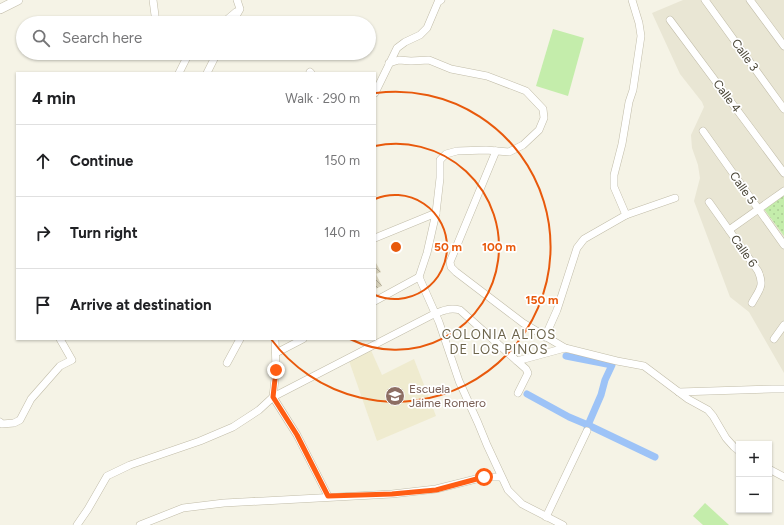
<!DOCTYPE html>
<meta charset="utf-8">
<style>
:root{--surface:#fff;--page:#f2f2f2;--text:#202124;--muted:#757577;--line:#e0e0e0}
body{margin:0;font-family:Figtree,sans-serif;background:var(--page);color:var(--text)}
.controls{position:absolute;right:12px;bottom:12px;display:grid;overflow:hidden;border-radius:0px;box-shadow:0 1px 3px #0004}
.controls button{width:36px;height:36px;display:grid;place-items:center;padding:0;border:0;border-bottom:1px solid var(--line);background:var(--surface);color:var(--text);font:20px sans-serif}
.stop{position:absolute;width:12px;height:12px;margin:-9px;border:3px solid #ff5d13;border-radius:50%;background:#fff}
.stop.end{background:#ff5d13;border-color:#fff;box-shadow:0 1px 4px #0008}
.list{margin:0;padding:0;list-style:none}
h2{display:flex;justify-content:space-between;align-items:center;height:52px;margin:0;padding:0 16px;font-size:17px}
h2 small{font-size:13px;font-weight:400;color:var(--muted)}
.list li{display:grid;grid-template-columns:26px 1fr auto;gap:12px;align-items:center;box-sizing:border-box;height:72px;padding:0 16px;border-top:1px solid var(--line)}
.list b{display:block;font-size:15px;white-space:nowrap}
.list em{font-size:13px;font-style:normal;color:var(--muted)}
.icon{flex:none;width:22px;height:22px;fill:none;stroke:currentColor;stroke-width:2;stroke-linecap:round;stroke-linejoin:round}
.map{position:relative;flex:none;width:784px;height:525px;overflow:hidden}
.search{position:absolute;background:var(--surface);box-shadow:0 1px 3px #0004;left:16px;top:16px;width:360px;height:44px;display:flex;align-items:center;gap:10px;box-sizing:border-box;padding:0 14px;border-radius:22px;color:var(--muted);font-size:15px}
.panel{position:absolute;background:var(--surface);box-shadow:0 1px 3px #0004;left:16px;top:72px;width:360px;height:268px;border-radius:0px}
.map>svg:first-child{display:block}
.residential{fill:#e9e6d4}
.education{fill:#efebcf}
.park{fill:url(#park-dots)}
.garden{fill:#c4edab}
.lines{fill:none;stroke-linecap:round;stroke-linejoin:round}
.canal{stroke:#9dc3f7;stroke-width:7}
.building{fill:url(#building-back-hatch)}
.minor-casing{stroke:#c1bca8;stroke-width:8}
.tertiary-casing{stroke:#c1bca8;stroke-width:10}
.minor{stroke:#fff;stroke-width:7}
.tertiary{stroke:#fff;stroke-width:9}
.route{stroke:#ff5d13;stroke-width:5}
.ring{fill:none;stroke:#e8590c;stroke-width:2}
.labels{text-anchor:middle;stroke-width:3.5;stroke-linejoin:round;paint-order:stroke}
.street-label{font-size:12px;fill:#484435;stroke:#fff}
.education-label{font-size:12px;fill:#785e54;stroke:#fff;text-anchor:start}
.neighbourhood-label{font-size:13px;letter-spacing:1px;fill:#6c644b;stroke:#fff}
.centre{fill:#e8590c;stroke:#fff;stroke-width:2}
.ring-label{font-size:12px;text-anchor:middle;font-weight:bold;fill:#e8590c;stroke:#fff;stroke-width:3.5;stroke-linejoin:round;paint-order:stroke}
</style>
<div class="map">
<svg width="784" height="525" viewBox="0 0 784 525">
<defs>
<pattern id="park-dots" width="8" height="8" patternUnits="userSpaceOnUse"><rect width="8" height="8" fill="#c4edab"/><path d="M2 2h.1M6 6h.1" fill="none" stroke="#aacc94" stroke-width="1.8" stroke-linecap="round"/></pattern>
<pattern id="building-back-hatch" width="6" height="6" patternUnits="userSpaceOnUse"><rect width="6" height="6" fill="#d7d1ba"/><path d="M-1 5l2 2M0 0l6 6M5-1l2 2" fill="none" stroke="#b0ab98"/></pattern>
</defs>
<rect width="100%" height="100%" fill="#f5f3e6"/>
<polygon class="residential" points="683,0 784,0 784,373 749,312 730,297 694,201 700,178 698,165 692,148 691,135 704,107 702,102 680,74 652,13"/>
<polygon class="education" points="370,348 382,375 414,359 436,416 377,441 348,358"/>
<polygon class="park" points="784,195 784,236 764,209"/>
<g class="garden">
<polygon points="553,29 584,38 568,96 536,86"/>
<polygon points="705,503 729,525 703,525 693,516"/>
</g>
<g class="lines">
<g class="canal">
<polyline points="527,394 569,417 588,425 601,395 605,380 612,365 566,356"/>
<polyline points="587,429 588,425 655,457"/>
</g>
</g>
<polygon class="building" points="375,263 376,263 381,272 376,274 382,286 375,289"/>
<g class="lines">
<g class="minor-casing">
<g id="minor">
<polyline points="153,0 156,23"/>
<polyline points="705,0 784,109"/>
<polyline points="750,0 784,46"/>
<polyline points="670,20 784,173"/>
<polyline points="223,23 236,12"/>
<polyline points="232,23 240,9 237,0"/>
<polyline points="389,63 399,60 411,61 429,60 451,69 487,76 526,91 543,109 544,118 539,130 523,145 509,152 486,150 457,151 446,154 440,160 440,178 436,213 427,253 419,277"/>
<polyline points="310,72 311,73"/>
<polyline points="179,73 189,53"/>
<polyline points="207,73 217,53"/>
<polyline points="375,93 397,48 405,42 420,35 427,28 438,2 441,0"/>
<polyline points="703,131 784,245"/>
<polyline points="496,151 450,262 451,267 456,272 523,323 565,348 617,361 644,366 688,399 708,410 713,416 726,438 734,447 739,451"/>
<path d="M709,202L758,271C765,286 759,290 752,303"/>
<polyline points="626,215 614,187 614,175 622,144 629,102 633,90 641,36 639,23 632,0"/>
<polyline points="729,230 784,191"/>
<polyline points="375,238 436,213"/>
<polyline points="375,301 419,277 439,322 459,381 478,423 487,445 508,490 522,504 563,525"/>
<polyline points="545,337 557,310 577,248 584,239 626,215 675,198"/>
<polyline points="275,339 276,370 273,397 297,435 328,496"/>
<polyline points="774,339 784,325"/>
<polyline points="276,353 303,339"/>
<polyline points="517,361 526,369 528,373 518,393"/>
<polyline points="227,363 240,339"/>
<polyline points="679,392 772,389 784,389"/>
<polyline points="0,422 2,424 14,423 20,420 31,399 60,366 72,360 60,339"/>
<polyline points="769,469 784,477"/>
<polyline points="546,517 587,431"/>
<path d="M77,525L88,509L107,476L130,465L200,441L233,427L259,410L273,397L434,314C443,311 450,307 460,310L517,361L565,348"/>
<polyline points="140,525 183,508 224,503 392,494 436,489 484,477 501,477"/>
</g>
</g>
<g class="tertiary-casing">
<polyline id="tertiary" points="0,9 18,0"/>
</g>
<use href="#minor" class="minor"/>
<use href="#tertiary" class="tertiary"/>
</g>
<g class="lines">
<polyline class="route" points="276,370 273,397 297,435 328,496 392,494 436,490 484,477"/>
</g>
<g class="ring">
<path d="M375 199A52 52 0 1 1 375 295"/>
<path d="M375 146A103 103 0 1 1 350 339"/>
<path d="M376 93A155 155 0 1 1 271 339"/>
</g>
<defs>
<g id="school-disc" transform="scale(1)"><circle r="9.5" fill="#8d6e63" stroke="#fff"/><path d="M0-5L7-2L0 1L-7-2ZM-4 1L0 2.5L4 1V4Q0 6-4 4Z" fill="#fff"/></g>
</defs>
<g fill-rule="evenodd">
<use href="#school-disc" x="395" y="396"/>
</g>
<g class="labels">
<g class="street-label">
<text transform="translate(745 55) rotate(54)" y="4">Calle 3</text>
<text transform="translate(727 96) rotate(53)" y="4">Calle 4</text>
<text transform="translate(743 188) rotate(55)" y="4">Calle 5</text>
<text transform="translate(744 251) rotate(55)" y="4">Calle 6</text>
</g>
<g class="education-label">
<text x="409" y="393">Escuela<tspan x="409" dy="14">Jaime Romero</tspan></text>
</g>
<g class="neighbourhood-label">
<text x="499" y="339">COLONIA ALTOS<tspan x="499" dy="15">DE LOS PINOS</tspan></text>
</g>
</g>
<circle cx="396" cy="247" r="6" class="centre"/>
<g class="ring-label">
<text x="448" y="251">50 m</text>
<text x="499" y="251">100 m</text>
<text x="542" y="304">150 m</text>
</g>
</svg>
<div class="controls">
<button>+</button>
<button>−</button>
</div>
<div class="stop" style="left:484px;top:477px"></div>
<div class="stop end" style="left:276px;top:370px"></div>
<div class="search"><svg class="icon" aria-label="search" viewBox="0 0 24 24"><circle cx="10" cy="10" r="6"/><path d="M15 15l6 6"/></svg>Search here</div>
<section class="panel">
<h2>4 min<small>Walk · 290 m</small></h2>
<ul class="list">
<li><svg class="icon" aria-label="ahead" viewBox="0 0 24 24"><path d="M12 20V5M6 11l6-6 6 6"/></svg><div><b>Continue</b></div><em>150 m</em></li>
<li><svg class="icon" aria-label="right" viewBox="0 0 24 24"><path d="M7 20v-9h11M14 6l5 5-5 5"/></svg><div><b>Turn right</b></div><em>140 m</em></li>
<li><svg class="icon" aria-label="arrive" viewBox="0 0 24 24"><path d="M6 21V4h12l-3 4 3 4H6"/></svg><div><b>Arrive at destination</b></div></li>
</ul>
</section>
</div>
